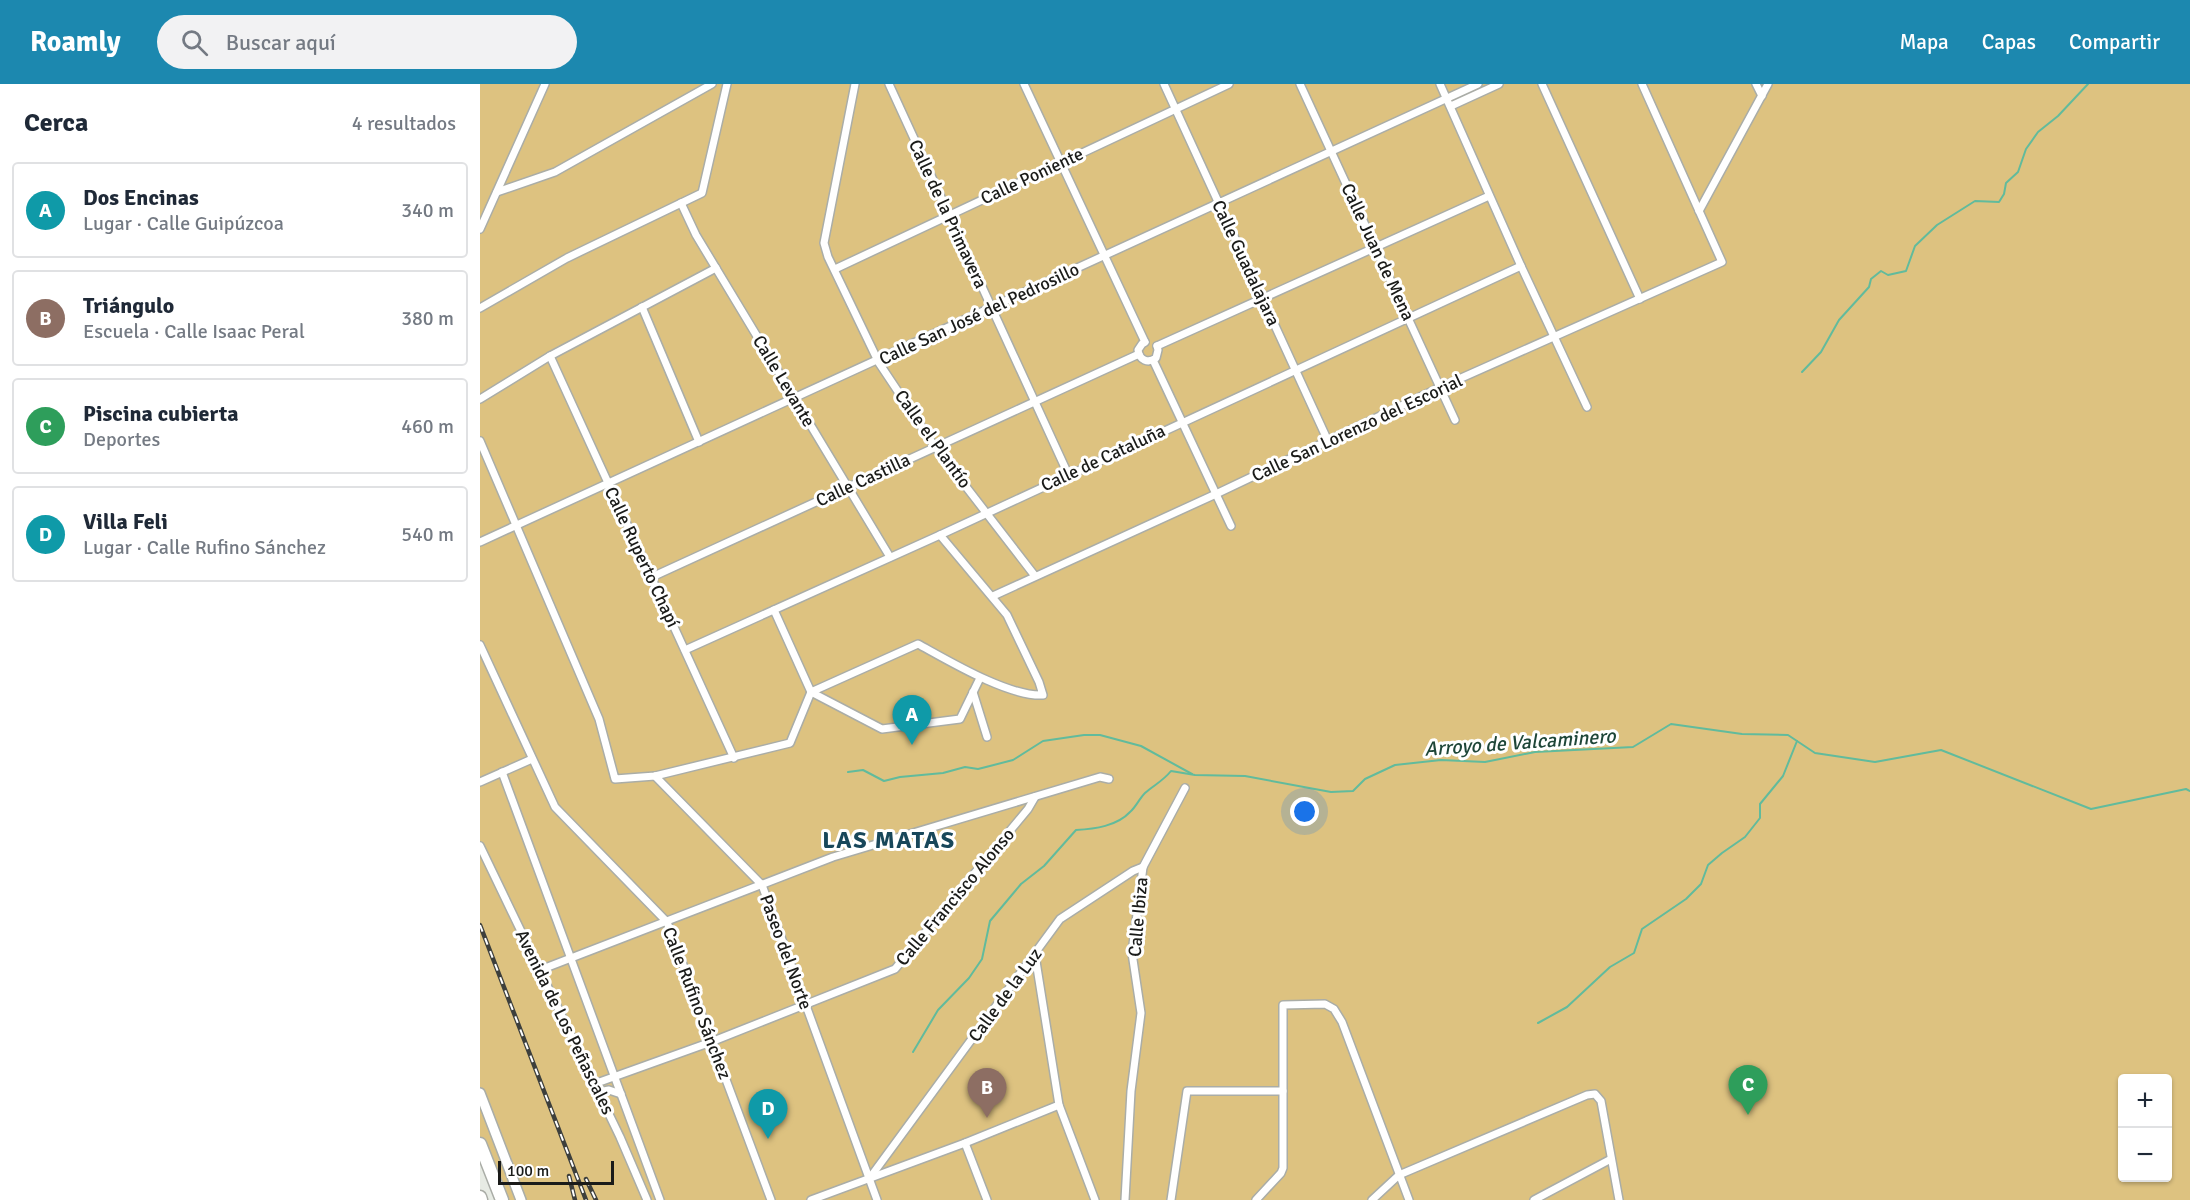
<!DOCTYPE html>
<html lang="es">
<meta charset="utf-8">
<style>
:root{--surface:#fff;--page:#f2f2f3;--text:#1f2937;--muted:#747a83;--line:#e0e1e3;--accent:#1c88af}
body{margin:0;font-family:Signika,sans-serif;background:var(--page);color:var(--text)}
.controls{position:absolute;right:18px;bottom:18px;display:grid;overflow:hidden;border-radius:6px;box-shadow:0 2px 4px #0004}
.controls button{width:54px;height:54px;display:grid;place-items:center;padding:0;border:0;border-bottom:2px solid var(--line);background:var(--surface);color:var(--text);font:30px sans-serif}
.scale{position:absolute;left:18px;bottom:15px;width:116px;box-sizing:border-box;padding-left:6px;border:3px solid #1a1b19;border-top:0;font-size:16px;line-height:21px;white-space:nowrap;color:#1a1b19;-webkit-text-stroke:4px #fff;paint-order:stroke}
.you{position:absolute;left:825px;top:728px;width:21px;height:21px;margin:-15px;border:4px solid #fff;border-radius:50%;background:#1a73e8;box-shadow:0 0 0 9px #1a73e833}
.badge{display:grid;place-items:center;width:39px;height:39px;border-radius:50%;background:var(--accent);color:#fff;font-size:20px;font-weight:700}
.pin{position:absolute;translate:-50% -50px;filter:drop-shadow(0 2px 3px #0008)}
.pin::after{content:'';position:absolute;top:32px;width:21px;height:18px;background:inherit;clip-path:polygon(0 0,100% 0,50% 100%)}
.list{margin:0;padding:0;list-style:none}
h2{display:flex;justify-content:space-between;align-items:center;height:78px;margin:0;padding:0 24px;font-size:26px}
h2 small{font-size:20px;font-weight:400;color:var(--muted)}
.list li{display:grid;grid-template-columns:39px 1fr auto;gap:18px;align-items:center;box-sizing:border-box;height:96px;margin:0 12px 12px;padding:0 12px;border:2px solid var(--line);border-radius:6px}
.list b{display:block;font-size:22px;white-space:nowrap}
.list p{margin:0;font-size:20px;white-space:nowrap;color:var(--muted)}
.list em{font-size:20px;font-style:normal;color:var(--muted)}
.icon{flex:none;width:33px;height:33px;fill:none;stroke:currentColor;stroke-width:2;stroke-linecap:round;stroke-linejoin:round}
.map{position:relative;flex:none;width:1710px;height:1116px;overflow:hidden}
header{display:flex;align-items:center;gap:36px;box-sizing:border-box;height:84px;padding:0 30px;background:var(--accent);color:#fff}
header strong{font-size:28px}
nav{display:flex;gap:33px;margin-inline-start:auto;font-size:21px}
.search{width:420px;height:54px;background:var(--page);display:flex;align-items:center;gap:15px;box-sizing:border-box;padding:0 21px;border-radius:33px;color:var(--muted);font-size:22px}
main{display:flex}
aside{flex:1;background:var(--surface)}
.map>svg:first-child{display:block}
.green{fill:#ddc280;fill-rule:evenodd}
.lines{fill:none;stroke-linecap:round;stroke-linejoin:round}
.stream{stroke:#61bb9c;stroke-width:2}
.street-casing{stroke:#aaada7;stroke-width:10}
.secondary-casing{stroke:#aaada7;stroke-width:12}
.highway-casing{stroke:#aaada7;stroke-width:15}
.street{stroke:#fff;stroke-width:7}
.secondary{stroke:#fff;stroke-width:9}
.highway{stroke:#fff;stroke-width:12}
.rail-casing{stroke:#3d3f3c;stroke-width:4.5}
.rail{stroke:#fff;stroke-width:2;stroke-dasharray:7;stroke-linecap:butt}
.labels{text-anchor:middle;stroke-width:6;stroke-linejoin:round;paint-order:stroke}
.street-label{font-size:18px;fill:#1a1b19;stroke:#fff}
.water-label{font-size:20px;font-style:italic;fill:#1e4638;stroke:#fff}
.district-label{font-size:24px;font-weight:bold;letter-spacing:1.5px;fill:#18475a;stroke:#fff}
</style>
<header>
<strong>Roamly</strong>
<div class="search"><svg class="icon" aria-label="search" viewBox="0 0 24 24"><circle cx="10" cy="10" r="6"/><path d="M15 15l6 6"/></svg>Buscar aquí</div>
<nav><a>Mapa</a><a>Capas</a><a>Compartir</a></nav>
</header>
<main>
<aside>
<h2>Cerca<small>4 resultados</small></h2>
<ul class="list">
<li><span class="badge" style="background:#0f9aa8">A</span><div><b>Dos Encinas</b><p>Lugar · Calle Guipúzcoa</p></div><em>340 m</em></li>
<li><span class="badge" style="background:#8d6e63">B</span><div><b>Triángulo</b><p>Escuela · Calle Isaac Peral</p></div><em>380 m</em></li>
<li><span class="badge" style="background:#2e9e5b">C</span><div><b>Piscina cubierta</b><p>Deportes</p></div><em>460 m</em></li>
<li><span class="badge" style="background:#0f9aa8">D</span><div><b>Villa Feli</b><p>Lugar · Calle Rufino Sánchez</p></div><em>540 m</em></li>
</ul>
</aside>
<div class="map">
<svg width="1710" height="1116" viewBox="0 0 1710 1116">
<rect width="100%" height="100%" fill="#e7ebe4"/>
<path class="green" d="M0,0H1710V1116H18L0,1074ZM1642,994H1688V1094H1642Z"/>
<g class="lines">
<g class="stream">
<polyline points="1322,288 1341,268 1359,236 1389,203 1391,195 1401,187 1408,191 1426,187 1435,162 1457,141 1495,117 1519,118 1524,110 1526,99 1538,88 1546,65 1558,48 1578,32 1608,0"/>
<polyline points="368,688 383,686 404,697 420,693 463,689 485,683 498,685 506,683 533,676 563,657 604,651 620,651 661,662 712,690"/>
<polyline points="1058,939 1087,923 1130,883 1154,869 1162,845 1206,815 1221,800 1228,781 1242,769 1265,753 1280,734 1280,720 1303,692 1317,657"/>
<path d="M433,968L458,926L489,894L502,875L510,837L541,800L564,782L596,746C615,745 637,742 650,728C656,723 659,715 665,709C674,701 683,697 691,687L715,691L765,692L851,708L873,707L885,695L915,681L961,676L1005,678L1055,668L1153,663L1191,640L1262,650L1308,651L1335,669L1395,678L1461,666L1611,725L1706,705L1710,707"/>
</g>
<g class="street-casing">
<g id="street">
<polyline points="375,0 344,159 348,173 399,279 453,360 555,492"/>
<polyline points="409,0 588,390"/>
<polyline points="544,0 665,258"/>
<polyline points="684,0 848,357"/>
<polyline points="820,0 975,336"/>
<polyline points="960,0 1041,182 1107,323"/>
<polyline points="1062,0 1160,215"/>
<polyline points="1276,0 1282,12"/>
<polyline points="971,22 1019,0"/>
<polyline points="17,108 75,88 232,0"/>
<polyline points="201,119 216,151 410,473"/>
<polyline points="1219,127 1288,0"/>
<polyline points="0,145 65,0"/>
<polyline points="355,185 749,0"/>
<polyline points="162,223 219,358"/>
<polyline points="0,224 87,174 222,109 247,0"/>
<path d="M665,258L662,260L658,266C659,276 668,280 676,274L678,266L677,262"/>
<polyline points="677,262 1009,112"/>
<polyline points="70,272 254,674"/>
<polyline points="673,276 751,442"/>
<polyline points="0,315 70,272 236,184"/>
<path d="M0,357L119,635L135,695L175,692L310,659L331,608L438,560C469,577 529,613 563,611L559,598L527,531L460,451"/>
<polyline points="0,458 998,0"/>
<polyline points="172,493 659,270"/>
<polyline points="513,512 736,410 961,303 1242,178 1162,0"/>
<polyline points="294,526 331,608"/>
<polyline points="0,561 75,723 187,838 291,1116"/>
<polyline points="205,566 460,451 1041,182"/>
<polyline points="331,608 402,645 480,635 500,594"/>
<polyline points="493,608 507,653"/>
<polyline points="22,688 180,1116"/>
<polyline points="175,692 282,801 397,1116"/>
<polyline points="0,698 52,675"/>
<polyline points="0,762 140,1053 167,1116"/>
<polyline points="555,871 579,1021 615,1116"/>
<polyline points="60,886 353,773 620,693 629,695"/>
<polyline points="114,1000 231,958 415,885 548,725 555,713"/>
<polyline points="118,1008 129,1006 141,1010"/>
<polyline points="485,1059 507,1116"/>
<polyline points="389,1095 580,835 653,787 663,783"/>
<polyline points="331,1116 485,1059 579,1021"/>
<polyline points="645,1116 651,1007 661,929 652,869 663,783 705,704"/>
<polyline points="691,1116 707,1007 803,1007"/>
<polyline points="776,1116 801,1089 803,1084 803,921 845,920 854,925 862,938 929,1116"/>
<polyline points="892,1116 919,1091 1107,1011 1115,1010 1121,1017 1139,1116"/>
<polyline points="1054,1116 1131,1075"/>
</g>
</g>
<g class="secondary-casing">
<polyline id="secondary" points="0,1009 41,1116"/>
</g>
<g class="highway-casing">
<g id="highway">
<polyline points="0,1060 22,1116"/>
<polyline points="0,1113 1,1116"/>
</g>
</g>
<use href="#street" class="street"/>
<use href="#secondary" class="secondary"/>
<use href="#highway" class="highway"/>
<g class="rail-casing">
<g id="rail">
<polyline points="0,841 106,1116"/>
<polyline points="89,1092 95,1116"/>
<polyline points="106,1095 116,1116"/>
</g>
</g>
<use href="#rail" class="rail"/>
</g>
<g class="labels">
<g class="street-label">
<text transform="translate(552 92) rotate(-25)" y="6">Calle Poniente</text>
<text transform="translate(468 130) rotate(65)" y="6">Calle de la Primavera</text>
<text transform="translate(898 168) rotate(65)" y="6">Calle Juan de Mena</text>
<text transform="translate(766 179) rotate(65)" y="6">Calle Guadalajara</text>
<text transform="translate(499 230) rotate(-25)" y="6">Calle San José del Pedrosillo</text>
<text transform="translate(304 297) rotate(59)" y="6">Calle Levante</text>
<text transform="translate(877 344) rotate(-25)" y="6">Calle San Lorenzo del Escorial</text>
<text transform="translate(453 355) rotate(54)" y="6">Calle el Plantío</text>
<text transform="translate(623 374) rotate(-25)" y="6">Calle de Cataluña</text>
<text transform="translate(383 396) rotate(-25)" y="6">Calle Castilla</text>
<text transform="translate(162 473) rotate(65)" y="6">Calle Ruperto Chapí</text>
<text transform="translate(475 813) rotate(-50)" y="6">Calle Francisco Alonso</text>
<text transform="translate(658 833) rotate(-85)" y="6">Calle Ibiza</text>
<text transform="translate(306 868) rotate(70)" y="6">Paseo del Norte</text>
<text transform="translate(525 911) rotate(-54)" y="6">Calle de la Luz</text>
<text transform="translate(217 919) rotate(69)" y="6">Calle Rufino Sánchez</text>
<text transform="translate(85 938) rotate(64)" y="6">Avenida de Los Peñascales</text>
</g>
<g class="water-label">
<text transform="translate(1040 658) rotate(-4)" y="7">Arroyo de Valcaminero</text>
</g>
<g class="district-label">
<text x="409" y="764">LAS MATAS</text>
</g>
</g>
</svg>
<div class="controls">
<button>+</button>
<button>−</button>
</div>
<div class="scale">100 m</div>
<div class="you"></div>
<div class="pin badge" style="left:432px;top:661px;background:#0f9aa8">A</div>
<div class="pin badge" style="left:507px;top:1034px;background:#8d6e63">B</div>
<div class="pin badge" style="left:1268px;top:1031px;background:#2e9e5b">C</div>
<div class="pin badge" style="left:288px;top:1055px;background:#0f9aa8">D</div>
</div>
</main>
